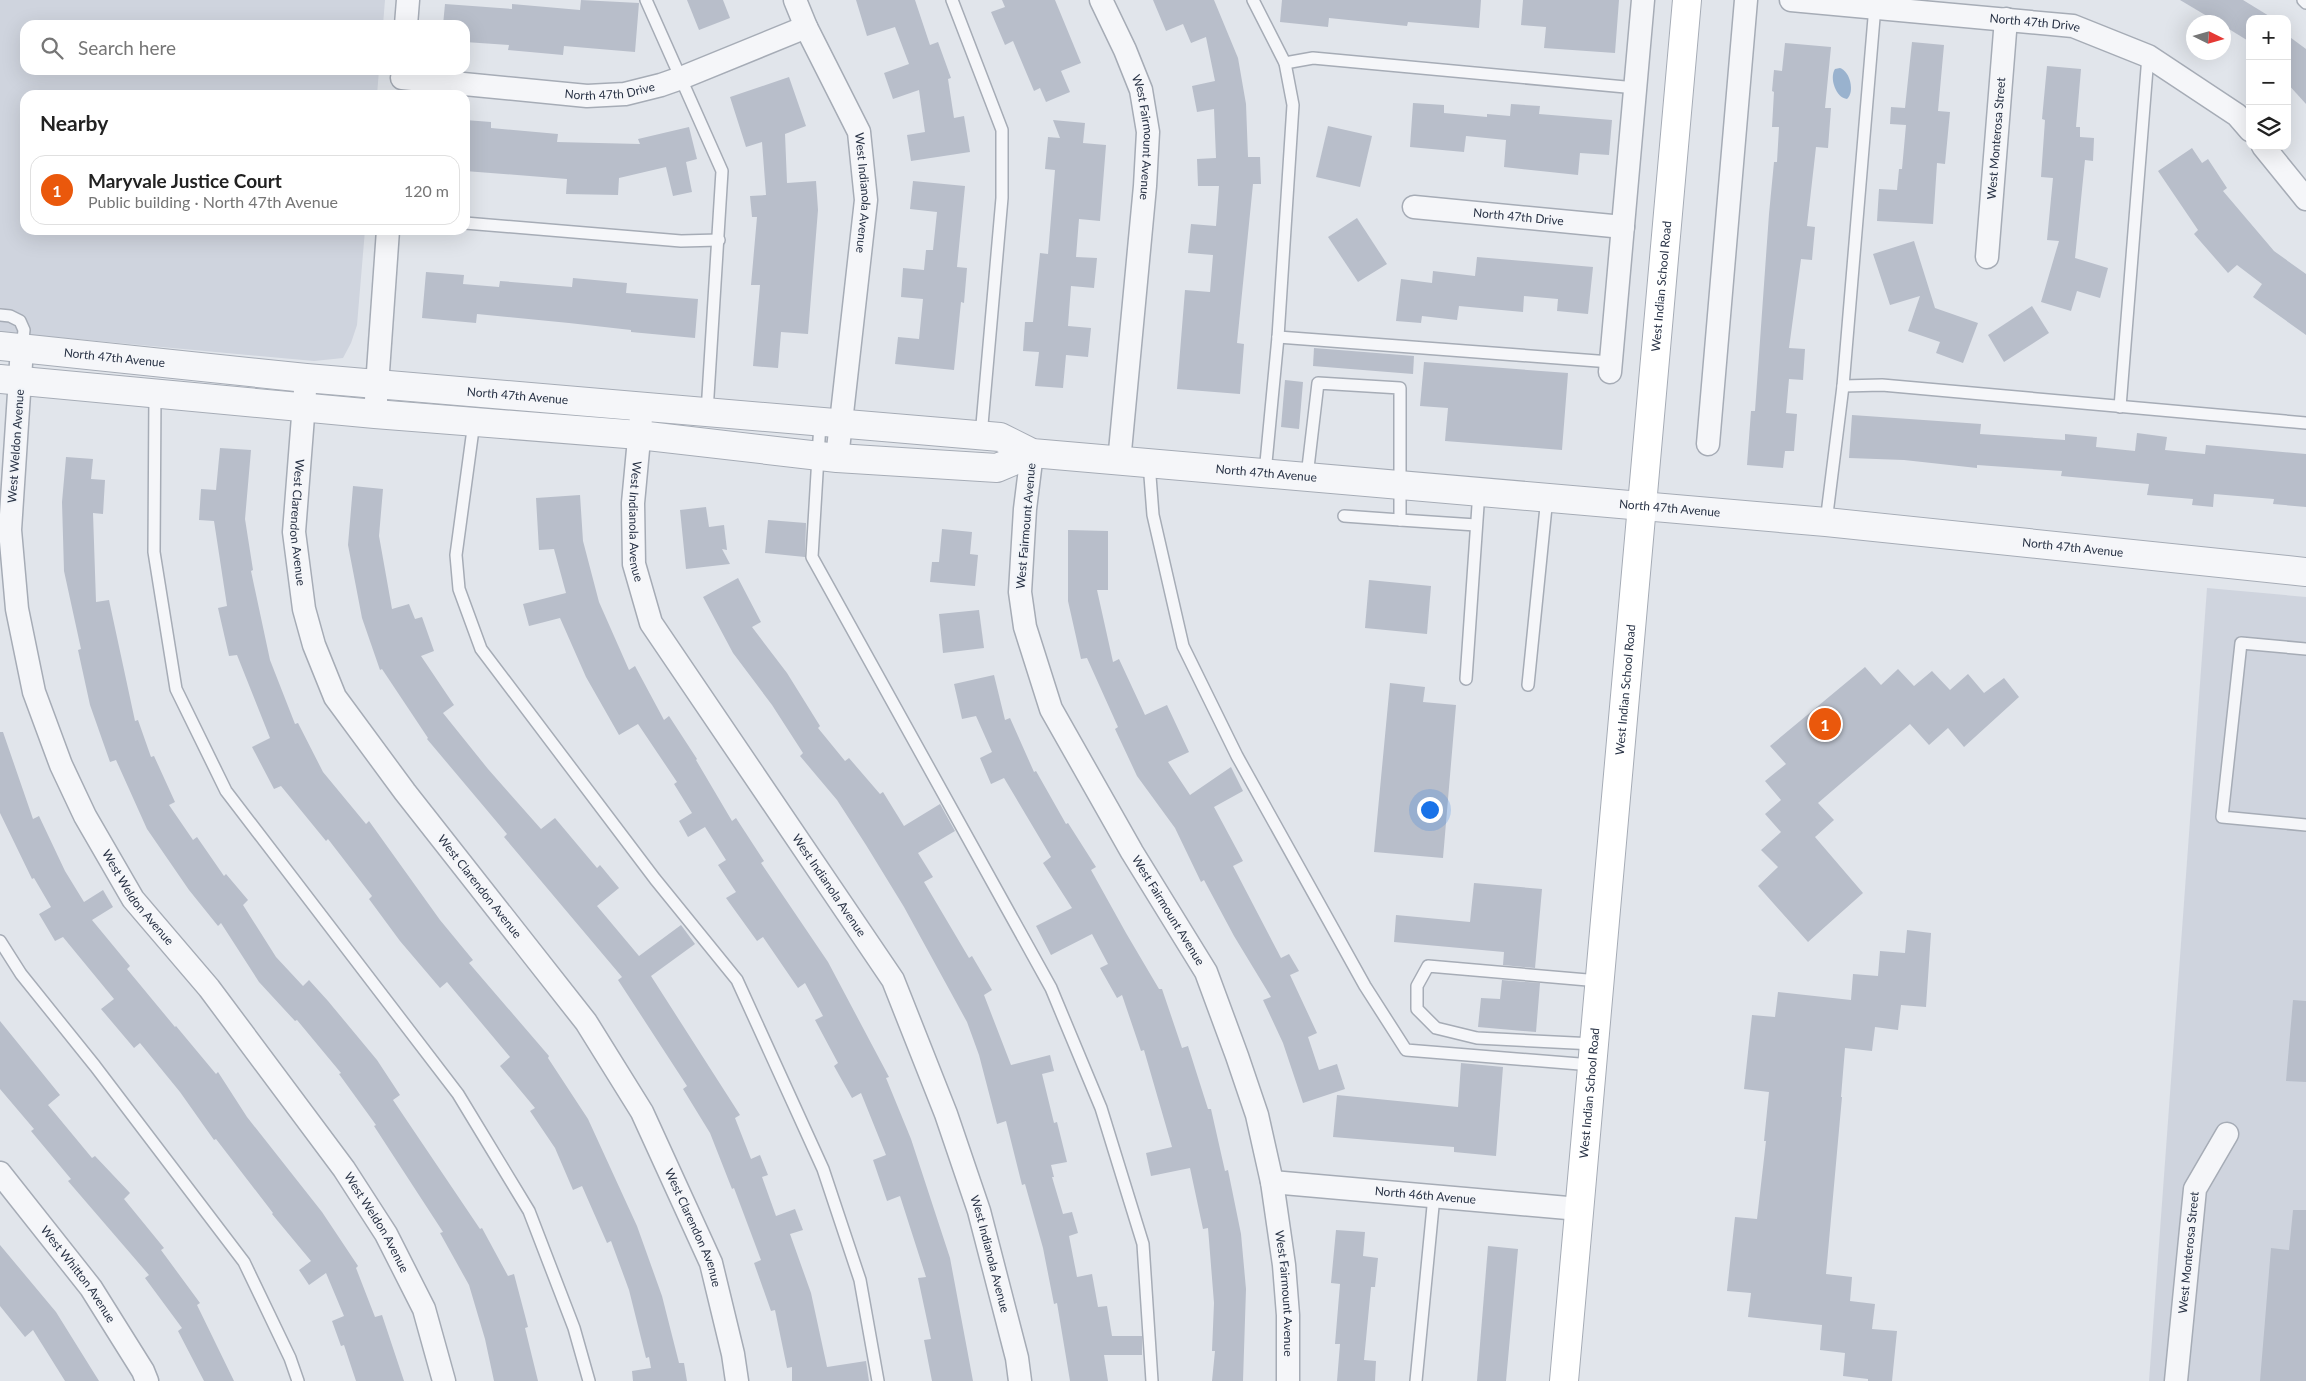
<!DOCTYPE html>
<meta charset="utf-8">
<style>
:root{--surface:#fff;--page:#f6f6f6;--text:#222;--muted:#767676;--line:#e0e0e0;--accent:#ea580c}
body{margin:0;font-family:Lato,sans-serif;background:var(--page);color:var(--text)}
.controls{position:absolute;right:15px;top:15px;display:grid;overflow:hidden;border-radius:10px;box-shadow:0 5px 20px #0002}
.controls button{width:45px;height:45px;display:grid;place-items:center;padding:0;border:0;border-bottom:1px solid var(--line);background:var(--surface);color:var(--text);font:25px sans-serif}
.compass{position:absolute;left:2186px;top:15px;width:45px;height:45px;border-radius:50%;background:var(--surface);box-shadow:0 5px 20px #0002;rotate:95deg}
.you{position:absolute;left:1429px;top:809px;width:18px;height:18px;margin:-12px;border:4px solid #fff;border-radius:50%;background:#1a73e8;box-shadow:0 0 0 8px #1a73e833}
.badge{display:grid;place-items:center;width:32px;height:32px;border-radius:50%;background:var(--accent);color:#fff;font-size:16px;font-weight:700}
.pin{position:absolute;translate:-50% -50%;border:2px solid #fff;box-shadow:0 1px 5px #0006}
.list{margin:0;padding:0;list-style:none}
h2{display:flex;justify-content:space-between;align-items:center;height:65px;margin:0;padding:0 20px;font-size:21px}
h2 small{font-size:16px;font-weight:400;color:var(--muted)}
.list li{display:grid;grid-template-columns:32px 1fr auto;gap:15px;align-items:center;box-sizing:border-box;height:70px;margin:0 10px 10px;padding:0 10px;border:1px solid var(--line);border-radius:15px}
.list b{display:block;font-size:19px;white-space:nowrap}
.list p{margin:0;font-size:16px;white-space:nowrap;color:var(--muted)}
.list em{font-size:16px;font-style:normal;color:var(--muted)}
.icon{flex:none;width:28px;height:28px;fill:none;stroke:currentColor;stroke-width:2;stroke-linecap:round;stroke-linejoin:round}
.map{position:relative;flex:none;width:2306px;height:1381px;overflow:hidden}
.search{position:absolute;background:var(--surface);box-shadow:0 5px 20px #0002;left:20px;top:20px;width:450px;height:55px;display:flex;align-items:center;gap:12px;box-sizing:border-box;padding:0 18px;border-radius:15px;color:var(--muted);font-size:19px}
.panel{position:absolute;background:var(--surface);box-shadow:0 5px 20px #0002;left:20px;top:90px;width:450px;height:145px;border-radius:15px}
.map>svg:first-child{display:block}
.built{fill:#cfd4de}
.water{fill:#99b2ce}
.building{fill:#b8beca}
.lines{fill:none;stroke-linecap:round;stroke-linejoin:round}
.service-casing{stroke:#a6acb6;stroke-width:14}
.minor-casing{stroke:#a6acb6;stroke-width:25}
.tertiary-casing{stroke:#a6acb6;stroke-width:30}
.secondary-casing{stroke:#a6acb6;stroke-width:30}
.service{stroke:#f5f6f9;stroke-width:11}
.minor{stroke:#f5f6f9;stroke-width:22}
.tertiary{stroke:#f5f6f9;stroke-width:28}
.secondary{stroke:#fff;stroke-width:28}
.labels{text-anchor:middle;stroke-width:4;stroke-linejoin:round;paint-order:stroke}
.street-label{font-size:12px;fill:#283245;stroke:#f1f4f8}
</style>
<div class="map">
<svg width="2306" height="1381" viewBox="0 0 2306 1381">
<rect width="100%" height="100%" fill="#e1e5eb"/>
<g class="built">
<polygon points="0,0 385,0 383,25 25,25 25,70 379,70 377,95 25,95 25,230 365,230 357,325 351,343 343,358 314,361 0,332"/>
<polygon points="2207,588 2306,597 2306,1381 2149,1381"/>
</g>
<path class="water" d="M1840,68C1850,71 1855,92 1847,99C1836,98 1829,78 1835,69Z"/>
<g class="building">
<polygon points="581,0 639,3 635,52 564,46 563,55 508,50 509,45 465,42 465,25 443,25 445,4 512,9 512,4 580,10"/>
<polygon points="687,0 723,0 730,18 699,30"/>
<polygon points="856,0 915,0 930,45 938,42 951,78 948,79 954,118 964,116 970,152 911,161 907,135 925,132 919,90 893,99 884,73 909,64 895,27 867,36"/>
<polygon points="1002,0 1055,0 1081,63 1061,71 1070,92 1046,102 1040,88 1034,91 1013,41 1005,45 991,12 1005,7"/>
<polygon points="1153,0 1214,0 1238,58 1246,104 1248,157 1260,157 1261,184 1253,184 1237,343 1244,344 1240,394 1177,389 1185,290 1210,292 1213,255 1188,253 1191,224 1216,226 1219,186 1198,186 1197,159 1216,158 1214,109 1197,112 1192,86 1215,81 1206,37 1191,43 1183,24 1166,31"/>
<polygon points="1282,0 1481,0 1479,28 1408,22 1407,26 1329,18 1328,27 1280,22"/>
<polygon points="1523,0 1619,0 1615,53 1544,48 1546,27 1521,25"/>
<polygon points="2180,0 2243,0 2274,19 2250,19 2250,42 2224,26 2224,22 2217,22"/>
<polygon points="2287,35 2306,49 2306,104 2287,83"/>
<polygon points="1912,42 1944,45 1938,111 1950,112 1945,164 1937,163 1933,224 1877,221 1879,189 1897,190 1899,169 1902,169 1906,125 1890,124 1891,107 1905,108"/>
<polygon points="1785,43 1831,47 1825,108 1831,108 1828,148 1816,147 1807,226 1815,227 1812,260 1801,259 1789,348 1805,349 1803,380 1789,379 1786,413 1797,414 1794,451 1785,451 1783,468 1747,465 1751,411 1755,411 1769,214 1774,162 1777,162 1779,127 1772,127 1774,92 1772,91 1774,70 1782,71"/>
<polygon points="2047,66 2081,69 2076,127 2080,127 2080,137 2094,138 2093,161 2085,160 2075,258 2108,268 2100,298 2077,291 2071,311 2041,302 2059,241 2047,240 2053,178 2041,177 2045,120 2042,119"/>
<polygon points="789,77 806,126 785,134 787,183 816,181 818,210 808,334 781,332 778,368 753,366 760,285 751,285 757,217 752,217 750,196 766,195 762,142 746,147 730,97"/>
<polygon points="1413,103 1444,105 1444,113 1487,117 1487,114 1510,116 1511,104 1540,106 1539,114 1612,120 1609,155 1580,153 1578,175 1504,167 1506,140 1466,136 1464,152 1410,147"/>
<polygon points="465,120 491,122 491,128 558,134 557,142 640,144 638,139 689,127 697,159 686,162 692,192 673,196 666,167 619,178 618,195 566,194 567,179 465,171"/>
<polygon points="1053,120 1085,123 1083,143 1106,145 1100,221 1079,219 1076,257 1097,258 1094,288 1071,286 1068,326 1091,328 1088,357 1066,355 1063,388 1035,386 1039,352 1023,351 1025,322 1033,322 1040,253 1048,254 1055,170 1045,169 1048,137 1060,138"/>
<polygon points="1328,126 1372,136 1360,187 1316,177"/>
<polygon points="2192,148 2202,163 2208,159 2227,188 2223,191 2274,251 2306,274 2306,335 2253,297 2262,284 2237,265 2228,273 2194,234 2198,230 2158,171"/>
<polygon points="913,181 965,186 957,267 967,268 964,303 961,302 954,370 895,364 898,337 919,339 923,299 901,297 903,268 924,270 926,250 933,250 937,212 910,209"/>
<polygon points="1357,218 1387,264 1358,282 1328,237"/>
<polygon points="1914,241 1935,308 1978,323 1963,363 1936,353 1940,342 1908,331 1920,296 1890,305 1873,254"/>
<polygon points="1477,257 1593,267 1588,314 1557,311 1558,299 1524,296 1523,312 1459,306 1457,320 1422,316 1421,323 1396,321 1401,279 1432,283 1433,271 1475,276"/>
<polygon points="426,272 464,275 463,284 499,287 500,281 572,287 573,278 627,283 626,293 698,299 695,338 631,332 631,330 569,323 477,314 476,323 422,318"/>
<polygon points="2032,306 2049,333 2004,362 1988,335"/>
<polygon points="1314,348 1414,356 1413,374 1313,366"/>
<polygon points="1424,362 1568,373 1562,450 1445,441 1448,408 1420,406"/>
<polygon points="1285,380 1303,382 1299,429 1281,427"/>
<polygon points="1852,415 1981,424 1980,434 2065,440 2065,434 2097,437 2096,447 2135,451 2137,433 2167,437 2165,450 2205,454 2206,445 2306,454 2306,507 2273,504 2274,499 2214,494 2213,507 2192,505 2193,499 2147,495 2149,484 2061,476 2062,471 1977,465 1977,468 1904,460 1849,458"/>
<polygon points="220,448 251,450 245,519 253,570 251,571 270,660 295,724 298,723 323,772 366,824 369,821 440,920 473,960 469,963 549,1056 548,1058 588,1119 637,1226 662,1296 679,1363 684,1363 687,1381 633,1381 632,1371 651,1368 649,1357 646,1358 629,1290 611,1241 607,1243 582,1186 573,1190 555,1148 530,1111 535,1108 500,1066 510,1057 447,982 440,988 400,941 369,899 372,896 328,839 326,841 281,786 274,789 252,747 270,738 237,655 229,656 218,608 227,606 214,521 199,520 201,489 216,490"/>
<polygon points="66,457 93,459 91,479 105,480 103,514 93,513 96,602 109,600 135,721 138,720 151,757 154,756 175,802 169,805 193,840 197,837 224,876 226,874 248,900 243,905 276,957 303,986 309,980 328,1001 377,1060 400,1095 393,1100 480,1229 482,1228 508,1276 514,1274 528,1327 525,1328 538,1381 494,1381 485,1339 469,1285 440,1233 443,1232 374,1126 376,1125 339,1074 341,1073 297,1020 295,1021 259,982 221,923 218,926 189,890 147,829 116,760 110,762 90,705 78,650 81,649 64,571 62,502"/>
<polygon points="353,486 383,489 379,536 392,609 409,604 415,619 422,617 434,651 421,656 454,705 443,713 488,769 541,829 555,818 597,868 600,865 619,888 597,906 639,956 681,925 695,944 651,976 740,1115 735,1118 751,1159 760,1155 768,1175 762,1177 776,1216 795,1209 803,1230 790,1234 811,1293 827,1367 866,1361 869,1381 792,1381 792,1367 787,1368 775,1310 771,1311 754,1263 761,1260 734,1188 732,1189 710,1133 683,1089 687,1086 618,980 622,977 504,837 507,834 427,739 428,738 382,669 380,670 362,618 348,545"/>
<polygon points="580,495 583,541 599,602 629,670 635,666 664,720 669,716 697,759 696,760 732,821 736,818 764,861 761,863 828,962 889,1077 886,1078 911,1139 950,1258 973,1381 932,1381 924,1340 931,1339 918,1278 926,1277 900,1196 887,1201 873,1160 886,1155 861,1093 852,1098 834,1066 838,1063 815,1020 823,1016 805,983 798,988 763,937 757,941 726,898 736,892 718,865 726,860 705,827 688,837 679,821 692,813 674,784 677,782 638,724 619,735 586,677 560,618 529,626 523,604 566,593 554,549 539,550 536,498"/>
<polygon points="706,507 709,527 724,525 727,550 722,549 730,564 686,569 680,510"/>
<polygon points="768,520 806,523 805,557 765,553"/>
<polygon points="942,529 972,532 970,554 978,555 975,586 930,582 932,562 939,562"/>
<polygon points="1068,530 1108,531 1108,590 1097,590 1113,662 1119,659 1145,715 1167,705 1189,752 1168,762 1190,795 1231,767 1243,791 1214,807 1243,861 1233,866 1281,958 1289,954 1299,971 1290,975 1317,1033 1308,1037 1319,1070 1337,1064 1345,1089 1303,1103 1283,1043 1263,1000 1271,997 1234,936 1204,880 1201,882 1175,828 1137,776 1115,729 1118,727 1087,658 1081,659 1068,601"/>
<polygon points="738,578 761,622 752,627 787,673 820,726 818,728 845,761 849,758 880,794 883,792 904,826 940,804 955,831 918,853 933,877 924,882 969,958 972,956 992,990 984,995 1011,1065 1050,1055 1054,1071 1042,1074 1054,1123 1057,1122 1067,1162 1051,1165 1054,1177 1052,1177 1063,1214 1072,1212 1078,1233 1069,1236 1077,1277 1092,1274 1098,1307 1107,1306 1112,1336 1142,1336 1142,1355 1104,1355 1108,1381 1070,1381 1057,1303 1054,1304 1043,1248 1025,1184 1022,1185 1006,1121 997,1124 979,1055 967,1022 904,907 866,845 837,800 800,756 803,753 772,705 733,653 703,597"/>
<polygon points="1369,580 1431,586 1427,634 1365,628"/>
<polygon points="979,610 984,648 943,653 939,614"/>
<polygon points="1865,667 1881,685 1898,669 1914,686 1932,671 1950,690 1968,674 1984,693 2004,678 2019,697 1964,747 1948,728 1929,745 1910,724 1818,803 1834,820 1815,837 1863,893 1808,942 1758,886 1778,867 1761,850 1781,832 1765,814 1781,800 1765,781 1786,764 1770,746"/>
<polygon points="994,675 1005,720 1010,718 1034,772 1036,771 1066,824 1068,823 1096,867 1091,870 1126,933 1159,989 1162,989 1182,1048 1188,1046 1208,1109 1211,1109 1225,1171 1228,1170 1241,1234 1246,1289 1243,1381 1212,1381 1215,1351 1212,1351 1214,1303 1208,1228 1203,1229 1190,1168 1151,1176 1146,1153 1172,1147 1144,1050 1141,1051 1122,995 1117,998 1100,968 1108,964 1092,934 1051,955 1036,926 1072,908 1043,863 1051,857 1004,778 991,784 980,758 992,752 976,716 962,719 954,684"/>
<polygon points="1390,683 1425,687 1423,702 1456,705 1443,858 1374,852"/>
<polygon points="0,732 3,732 33,819 39,816 65,871 84,902 103,890 113,907 92,920 130,966 127,969 175,1027 176,1026 216,1074 218,1072 247,1117 322,1212 358,1266 356,1268 375,1317 382,1315 404,1381 356,1381 344,1345 341,1346 332,1321 344,1316 326,1273 309,1285 299,1270 311,1261 272,1214 273,1213 216,1139 214,1140 180,1092 140,1043 134,1048 101,1009 114,999 63,937 55,941 39,914 51,907 34,878 32,879 0,813"/>
<polygon points="1474,883 1542,889 1535,968 1503,965 1504,952 1394,942 1396,915 1470,922"/>
<polygon points="1907,930 1931,933 1926,1007 1901,1005 1898,1030 1875,1027 1872,1051 1845,1048 1841,1097 1842,1097 1826,1274 1852,1277 1850,1301 1875,1304 1872,1329 1897,1331 1892,1381 1868,1381 1868,1379 1843,1376 1845,1353 1820,1350 1822,1325 1748,1317 1751,1293 1727,1291 1735,1217 1757,1219 1766,1141 1764,1141 1769,1092 1744,1089 1752,1015 1775,1017 1778,992 1851,1000 1853,974 1878,976 1880,951 1905,953"/>
<polygon points="1502,980 1540,983 1536,1032 1478,1027 1481,998 1500,999"/>
<polygon points="2293,1000 2306,1001 2306,1082 2286,1081"/>
<polygon points="0,1021 60,1095 48,1105 92,1158 95,1156 130,1193 124,1199 164,1248 161,1250 200,1303 197,1305 234,1381 204,1381 178,1331 182,1328 145,1278 149,1275 68,1181 71,1179 31,1131 34,1129 0,1089"/>
<polygon points="1461,1063 1503,1067 1496,1156 1454,1152 1454,1147 1333,1137 1337,1095 1458,1107"/>
<polygon points="2293,1210 2306,1210 2306,1381 2260,1381 2271,1248 2289,1250"/>
<polygon points="1336,1230 1365,1232 1363,1256 1378,1258 1375,1287 1371,1287 1364,1360 1376,1361 1375,1381 1337,1381 1340,1344 1335,1344 1340,1284 1331,1283"/>
<polygon points="0,1245 56,1312 99,1381 65,1381 33,1330 25,1337 0,1306"/>
<polygon points="1488,1246 1518,1249 1506,1381 1477,1381"/>
</g>
<g class="lines">
<g class="service-casing">
<g id="service">
<polyline points="646,0 722,171 707,412"/>
<polyline points="952,0 1002,130 1002,198 981,436"/>
<polyline points="1253,0 1285,63 1293,105 1278,337 1265,473"/>
<polyline points="2303,0 2306,3"/>
<polyline points="1285,63 1313,58 1636,88"/>
<polyline points="465,223 681,241 719,240"/>
<polyline points="0,315 10,316 20,321 24,330 22,348"/>
<polyline points="1278,337 1611,362"/>
<polyline points="1843,386 1882,385 2306,423"/>
<polyline points="155,392 154,552 176,689 226,791 458,1094 529,1211 574,1328 589,1381"/>
<polyline points="2120,407 2148,56"/>
<polyline points="474,422 456,555 459,589 481,649 655,879 737,980 823,1169 860,1280 878,1381"/>
<polyline points="820,423 812,557 1051,988 1101,1108 1143,1244 1152,1381"/>
<polyline points="1149,463 1153,515 1183,646 1237,756 1365,986 1406,1050 1592,1065"/>
<polyline points="1307,476 1318,383 1400,388 1400,520 1476,525"/>
<polyline points="1344,516 1400,520"/>
<polyline points="1826,522 1843,386 1875,6"/>
<polyline points="2306,649 2241,643 2222,817 2306,825"/>
<polyline points="1466,679 1479,491"/>
<polyline points="1528,685 1547,497"/>
<polyline points="0,941 21,974 95,1066 244,1262 290,1358 298,1381"/>
<polyline points="1594,1044 1477,1038 1436,1028 1417,1009 1417,986 1428,966 1599,981"/>
<polyline points="1416,1381 1434,1196"/>
</g>
</g>
<g class="minor-casing">
<g id="minor">
<path id="s1" d="M795,0L806,27L859,132L866,200L837,458"/>
<path id="s2" d="M1101,0L1125,50L1141,90L1148,132L1145,186L1119,462"/>
<path id="s3" d="M1791,0L2073,26L2148,56L2237,115L2250,130"/>
<polyline points="406,25 408,0"/>
<path id="s4" d="M402,78L587,96L625,94L661,85L681,78L806,27"/>
<polyline points="2263,146 2306,199"/>
<path id="s5" d="M1414,207L1623,227"/>
<path id="s6" d="M1987,257L2006,19"/>
<path id="s7" d="M22,348L10,530L17,609L34,692L61,765L85,816L133,899L209,988L344,1169L386,1234L424,1309L444,1381"/>
<polyline points="1610,372 1643,0"/>
<path id="s8" d="M306,378L294,532L304,609L314,645L335,697L405,792L586,1022L642,1112L711,1263L733,1354L737,1381"/>
<path id="s9" d="M642,407L633,503L634,564L651,623L893,980L946,1114L979,1211L1017,1358L1020,1381"/>
<polyline points="375,414 388,230"/>
<polyline points="1708,444 1746,0"/>
<path id="s10" d="M1032,453L1025,509L1020,592L1025,627L1051,709L1132,852L1206,972L1237,1056L1257,1115L1272,1182L1284,1265L1288,1315V1381"/>
<path id="s11" d="M0,1173L91,1288L143,1371L147,1381"/>
<path id="s12" d="M1272,1182L1579,1209"/>
<path id="s13" d="M2176,1381L2195,1189L2227,1134"/>
</g>
</g>
<g class="tertiary-casing">
<g id="tertiary">
<path id="s14" d="M0,346L306,378L1000,437L1032,453L1826,522L2306,572"/>
<polyline points="0,379 375,414 639,435 837,458 997,468 1032,453"/>
</g>
</g>
<g class="secondary-casing">
<g id="secondary">
<path id="s15" d="M1564,1381L1687,0"/>
</g>
</g>
<use href="#service" class="service"/>
<use href="#minor" class="minor"/>
<use href="#tertiary" class="tertiary"/>
<use href="#secondary" class="secondary"/>
</g>
<g class="labels">
<g class="street-label">
<text dy="4" stroke="none"><textPath href="#s3" startOffset="245">North 47th Drive</textPath></text>
<text dy="4" stroke="none"><textPath href="#s4" startOffset="209">North 47th Drive</textPath></text>
<text dy="4" stroke="none"><textPath href="#s2" startOffset="146">West Fairmount Avenue</textPath></text>
<text dy="4" stroke="none"><textPath href="#s6" startOffset="119">West Monterosa Street</textPath></text>
<text dy="4" stroke="none"><textPath href="#s1" startOffset="208">West Indianola Avenue</textPath></text>
<text dy="4" stroke="none"><textPath href="#s5" startOffset="105">North 47th Drive</textPath></text>
<text dy="4" stroke="none"><textPath href="#s15" startOffset="1099">West Indian School Road</textPath></text>
<text dy="4" stroke="none"><textPath href="#s14" startOffset="115">North 47th Avenue</textPath></text>
<text dy="4" stroke="none"><textPath href="#s14" startOffset="520">North 47th Avenue</textPath></text>
<text transform="translate(16 446) rotate(-86)" y="4">West Weldon Avenue</text>
<text dy="4" stroke="none"><textPath href="#s14" startOffset="1275">North 47th Avenue</textPath></text>
<text dy="4" stroke="none"><textPath href="#s14" startOffset="1680">North 47th Avenue</textPath></text>
<text dy="4" stroke="none"><textPath href="#s8" startOffset="145">West Clarendon Avenue</textPath></text>
<text dy="4" stroke="none"><textPath href="#s9" startOffset="115">West Indianola Avenue</textPath></text>
<text transform="translate(1026 526) rotate(-85)" y="4">West Fairmount Avenue</text>
<text dy="4" stroke="none"><textPath href="#s14" startOffset="2085">North 47th Avenue</textPath></text>
<text dy="4" stroke="none"><textPath href="#s15" startOffset="694">West Indian School Road</textPath></text>
<text dy="4" stroke="none"><textPath href="#s9" startOffset="536">West Indianola Avenue</textPath></text>
<text dy="4" stroke="none"><textPath href="#s8" startOffset="564">West Clarendon Avenue</textPath></text>
<text dy="4" stroke="none"><textPath href="#s7" startOffset="578">West Weldon Avenue</textPath></text>
<text dy="4" stroke="none"><textPath href="#s10" startOffset="494">West Fairmount Avenue</textPath></text>
<text dy="4" stroke="none"><textPath href="#s15" startOffset="289">West Indian School Road</textPath></text>
<text dy="4" stroke="none"><textPath href="#s12" startOffset="154">North 46th Avenue</textPath></text>
<text dy="4" stroke="none"><textPath href="#s7" startOffset="982">West Weldon Avenue</textPath></text>
<text dy="4" stroke="none"><textPath href="#s8" startOffset="969">West Clarendon Avenue</textPath></text>
<text dy="4" stroke="none"><textPath href="#s13" startOffset="129">West Monterosa Street</textPath></text>
<text dy="4" stroke="none"><textPath href="#s9" startOffset="941">West Indianola Avenue</textPath></text>
<text dy="4" stroke="none"><textPath href="#s11" startOffset="128">West Whitton Avenue</textPath></text>
<text dy="4" stroke="none"><textPath href="#s10" startOffset="899">West Fairmount Avenue</textPath></text>
</g>
</g>
</svg>
<div class="controls">
<button>+</button>
<button>−</button>
<button><svg class="icon" aria-label="layers" viewBox="0 0 24 24"><path d="M12 4l9 5-9 5-9-5zM3 14l9 5 9-5"/></svg></button>
</div>
<svg class="compass" viewBox="-18 -18 36 36"><path d="M0-13l5 13h-10z" fill="#e53935"/><path d="M0 13l5-13h-10z" fill="#767676"/></svg>
<div class="you"></div>
<div class="pin badge" style="left:1825px;top:724px">1</div>
<div class="search"><svg class="icon" aria-label="search" viewBox="0 0 24 24"><circle cx="10" cy="10" r="6"/><path d="M15 15l6 6"/></svg>Search here</div>
<section class="panel">
<h2>Nearby<small></small></h2>
<ul class="list">
<li><span class="badge">1</span><div><b>Maryvale Justice Court</b><p>Public building · North 47th Avenue</p></div><em>120 m</em></li>
</ul>
</section>
</div>
